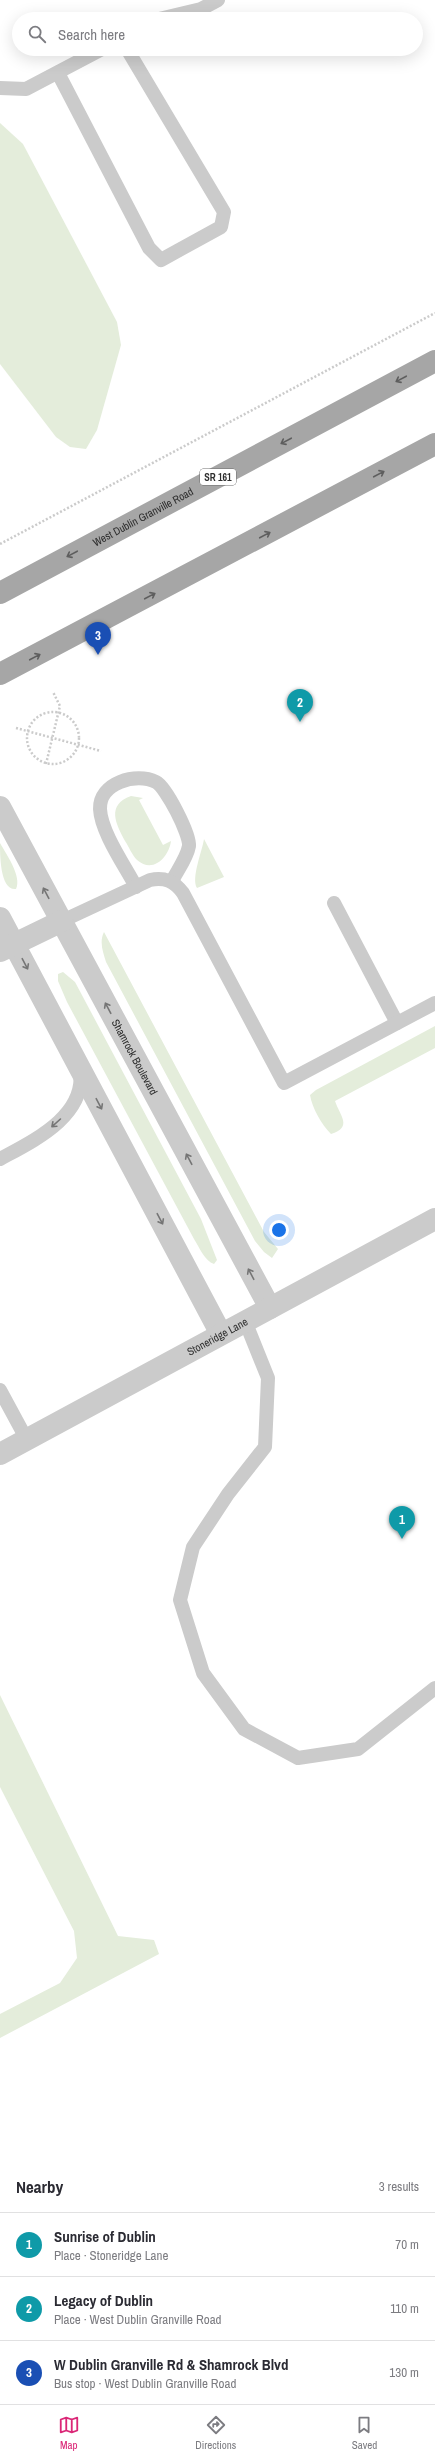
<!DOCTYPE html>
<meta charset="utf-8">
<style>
:root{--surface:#fff;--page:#f2f2f3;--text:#2b2b33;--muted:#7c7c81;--line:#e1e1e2;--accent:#db2777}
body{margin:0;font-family:"Archivo Narrow",sans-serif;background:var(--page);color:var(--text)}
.you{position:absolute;left:279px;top:1230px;width:14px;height:14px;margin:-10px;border:3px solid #fff;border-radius:50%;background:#1a73e8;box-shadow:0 0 0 6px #1a73e833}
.badge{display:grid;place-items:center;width:26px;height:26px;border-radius:50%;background:var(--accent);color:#fff;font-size:13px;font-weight:700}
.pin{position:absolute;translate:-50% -33px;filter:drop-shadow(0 1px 2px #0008)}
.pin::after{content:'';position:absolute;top:21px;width:14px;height:12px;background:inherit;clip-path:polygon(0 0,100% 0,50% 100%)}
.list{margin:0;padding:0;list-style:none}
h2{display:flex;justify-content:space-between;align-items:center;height:52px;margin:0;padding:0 16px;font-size:17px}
h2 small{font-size:13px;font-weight:400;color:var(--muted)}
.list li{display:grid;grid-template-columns:26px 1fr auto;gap:12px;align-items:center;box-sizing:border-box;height:64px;padding:0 16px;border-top:1px solid var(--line)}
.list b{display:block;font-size:15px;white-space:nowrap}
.list p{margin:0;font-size:13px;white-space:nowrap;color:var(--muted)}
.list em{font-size:13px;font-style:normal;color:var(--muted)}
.icon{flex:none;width:22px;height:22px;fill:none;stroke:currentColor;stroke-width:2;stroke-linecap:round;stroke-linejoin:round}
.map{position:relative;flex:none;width:435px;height:2160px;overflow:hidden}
.search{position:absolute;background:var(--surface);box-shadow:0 4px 16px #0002;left:12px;right:12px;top:12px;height:44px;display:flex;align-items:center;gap:10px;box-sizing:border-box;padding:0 14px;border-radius:22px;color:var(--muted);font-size:15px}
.sheet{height:244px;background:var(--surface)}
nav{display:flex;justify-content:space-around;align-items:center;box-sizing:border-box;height:56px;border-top:1px solid var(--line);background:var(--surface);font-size:11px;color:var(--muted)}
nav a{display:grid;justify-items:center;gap:2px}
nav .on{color:var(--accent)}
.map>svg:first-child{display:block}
.green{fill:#e4eddb}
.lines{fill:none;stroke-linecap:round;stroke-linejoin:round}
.path{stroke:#cbcbcb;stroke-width:2.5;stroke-dasharray:2 2;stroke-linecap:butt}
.service{stroke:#cbcbcb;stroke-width:14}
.minor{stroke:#cbcbcb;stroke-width:22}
.primary{stroke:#a6a6a6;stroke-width:22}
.oneway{stroke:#5e5e5e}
.oneway2{stroke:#757575}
.labels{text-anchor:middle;stroke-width:4;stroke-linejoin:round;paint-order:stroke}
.shield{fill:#fff;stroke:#6d6d6d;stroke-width:1}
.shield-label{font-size:10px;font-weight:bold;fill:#2e2e2e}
.street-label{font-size:11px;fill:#2e2e2e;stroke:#fff}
</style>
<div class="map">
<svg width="435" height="2160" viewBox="0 0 435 2160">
<rect width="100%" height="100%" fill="#fff"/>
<g class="green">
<polygon points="0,123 23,144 117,322 121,345 97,430 86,449 70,447 56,437 0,364"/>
<path d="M131,796L143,798L139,800L163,845L171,841C169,857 153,874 137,860C132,855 129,847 125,841C116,824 106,805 131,796Z"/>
<path d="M204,839L224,877L197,888C191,878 202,852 204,839Z"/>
<path d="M0,843C6,854 22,876 16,889C0,891 0,855 0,843Z"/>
<path d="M104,932L264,1232L278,1249L272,1258L264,1252L255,1241L106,962C103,952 99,942 104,932Z"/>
<path d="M63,972L75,982L201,1219L217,1260L214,1264C205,1261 199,1247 194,1239L67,1002L58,981V974Z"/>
<path d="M435,1026V1048L335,1101C340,1116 353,1127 331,1134C322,1125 312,1108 310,1095L316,1090Z"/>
<polygon points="0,1695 118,1936 154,1940 159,1954 0,2038 0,2014 60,1983 77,1958 74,1931 0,1787"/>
</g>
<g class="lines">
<g class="path">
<polyline points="0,544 435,313"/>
<circle cx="53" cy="738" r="26"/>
<polyline points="16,728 101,751"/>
<polyline points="46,764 60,706 53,692"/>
</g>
<g class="service">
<polyline points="159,19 201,9 218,0"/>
<polyline points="58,73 149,248 161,260 221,227 224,212 127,49"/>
<polyline points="0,88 26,89 102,49"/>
<path d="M136,887C125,866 101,832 100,809C99,783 136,772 156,782C166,787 190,834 189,846C187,858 177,871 172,881"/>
<polyline points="334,903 397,1023"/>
<path d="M62,921L150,880C165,877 174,881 183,893L284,1083L435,1003"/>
<path d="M0,1159C33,1141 87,1116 80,1070"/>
<polyline points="245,1321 268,1378 265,1447 228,1494 193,1547 180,1600 203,1673 244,1729 298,1758 358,1749 435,1688"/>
<polyline points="0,1390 27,1440"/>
</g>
<g class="minor">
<path id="s1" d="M0,807L270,1308"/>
<polyline points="0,918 221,1334"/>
<polyline points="0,951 62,921"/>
<path id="s2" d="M0,1454L435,1219"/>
</g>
<g class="primary">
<path id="s3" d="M0,593L435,361"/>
<polyline points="0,674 435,444"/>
</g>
</g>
<defs><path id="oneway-shaft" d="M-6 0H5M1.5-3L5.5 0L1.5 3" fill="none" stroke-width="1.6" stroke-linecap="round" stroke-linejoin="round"/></defs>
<g class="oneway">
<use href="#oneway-shaft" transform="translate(401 379) rotate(152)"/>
<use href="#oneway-shaft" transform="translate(286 441) rotate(152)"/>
<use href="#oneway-shaft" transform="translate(379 474) rotate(-28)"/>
<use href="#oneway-shaft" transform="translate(265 535) rotate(-28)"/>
<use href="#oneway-shaft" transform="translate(72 554) rotate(152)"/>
<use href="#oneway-shaft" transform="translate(150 596) rotate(-28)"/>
<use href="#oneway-shaft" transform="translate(35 657) rotate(-28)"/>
</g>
<g class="oneway2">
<use href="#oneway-shaft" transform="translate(46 893) rotate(-118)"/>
<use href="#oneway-shaft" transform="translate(25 964) rotate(62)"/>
<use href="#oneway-shaft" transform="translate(108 1008) rotate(-118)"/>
<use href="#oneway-shaft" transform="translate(99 1104) rotate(62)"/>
<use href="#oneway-shaft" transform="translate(56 1123) rotate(138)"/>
<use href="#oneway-shaft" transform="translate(189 1159) rotate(-118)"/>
<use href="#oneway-shaft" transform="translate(160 1219) rotate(62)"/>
<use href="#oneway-shaft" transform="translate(251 1274) rotate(-118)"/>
</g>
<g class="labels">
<rect class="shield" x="200" y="469" width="36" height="16" rx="3"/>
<g class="shield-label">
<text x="218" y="481">SR 161</text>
</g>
<g class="street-label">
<text dy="4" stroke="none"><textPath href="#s3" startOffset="162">West Dublin Granville Road</textPath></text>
<text dy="4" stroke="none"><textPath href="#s1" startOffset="284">Shamrock Boulevard</textPath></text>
<text dy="4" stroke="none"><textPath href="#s2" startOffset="247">Stoneridge Lane</textPath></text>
</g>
</g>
</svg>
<div class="you"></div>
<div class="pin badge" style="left:402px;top:1539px;background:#0f9aa8">1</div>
<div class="pin badge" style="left:300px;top:722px;background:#0f9aa8">2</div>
<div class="pin badge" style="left:98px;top:655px;background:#1a4fb4">3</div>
<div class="search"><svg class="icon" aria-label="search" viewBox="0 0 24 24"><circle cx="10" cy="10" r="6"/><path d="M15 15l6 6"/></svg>Search here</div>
</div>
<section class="sheet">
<h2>Nearby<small>3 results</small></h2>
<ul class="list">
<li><span class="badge" style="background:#0f9aa8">1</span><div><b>Sunrise of Dublin</b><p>Place · Stoneridge Lane</p></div><em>70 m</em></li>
<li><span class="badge" style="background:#0f9aa8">2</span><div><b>Legacy of Dublin</b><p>Place · West Dublin Granville Road</p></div><em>110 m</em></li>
<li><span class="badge" style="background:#1a4fb4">3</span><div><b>W Dublin Granville Rd &amp; Shamrock Blvd</b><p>Bus stop · West Dublin Granville Road</p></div><em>130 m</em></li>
</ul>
</section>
<nav>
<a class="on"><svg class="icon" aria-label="map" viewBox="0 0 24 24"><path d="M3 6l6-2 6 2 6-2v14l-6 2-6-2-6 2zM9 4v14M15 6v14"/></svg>Map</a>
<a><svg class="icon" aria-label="directions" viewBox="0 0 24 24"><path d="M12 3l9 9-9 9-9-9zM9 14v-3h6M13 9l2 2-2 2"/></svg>Directions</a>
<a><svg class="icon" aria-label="saved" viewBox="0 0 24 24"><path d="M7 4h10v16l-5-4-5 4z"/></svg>Saved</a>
</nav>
